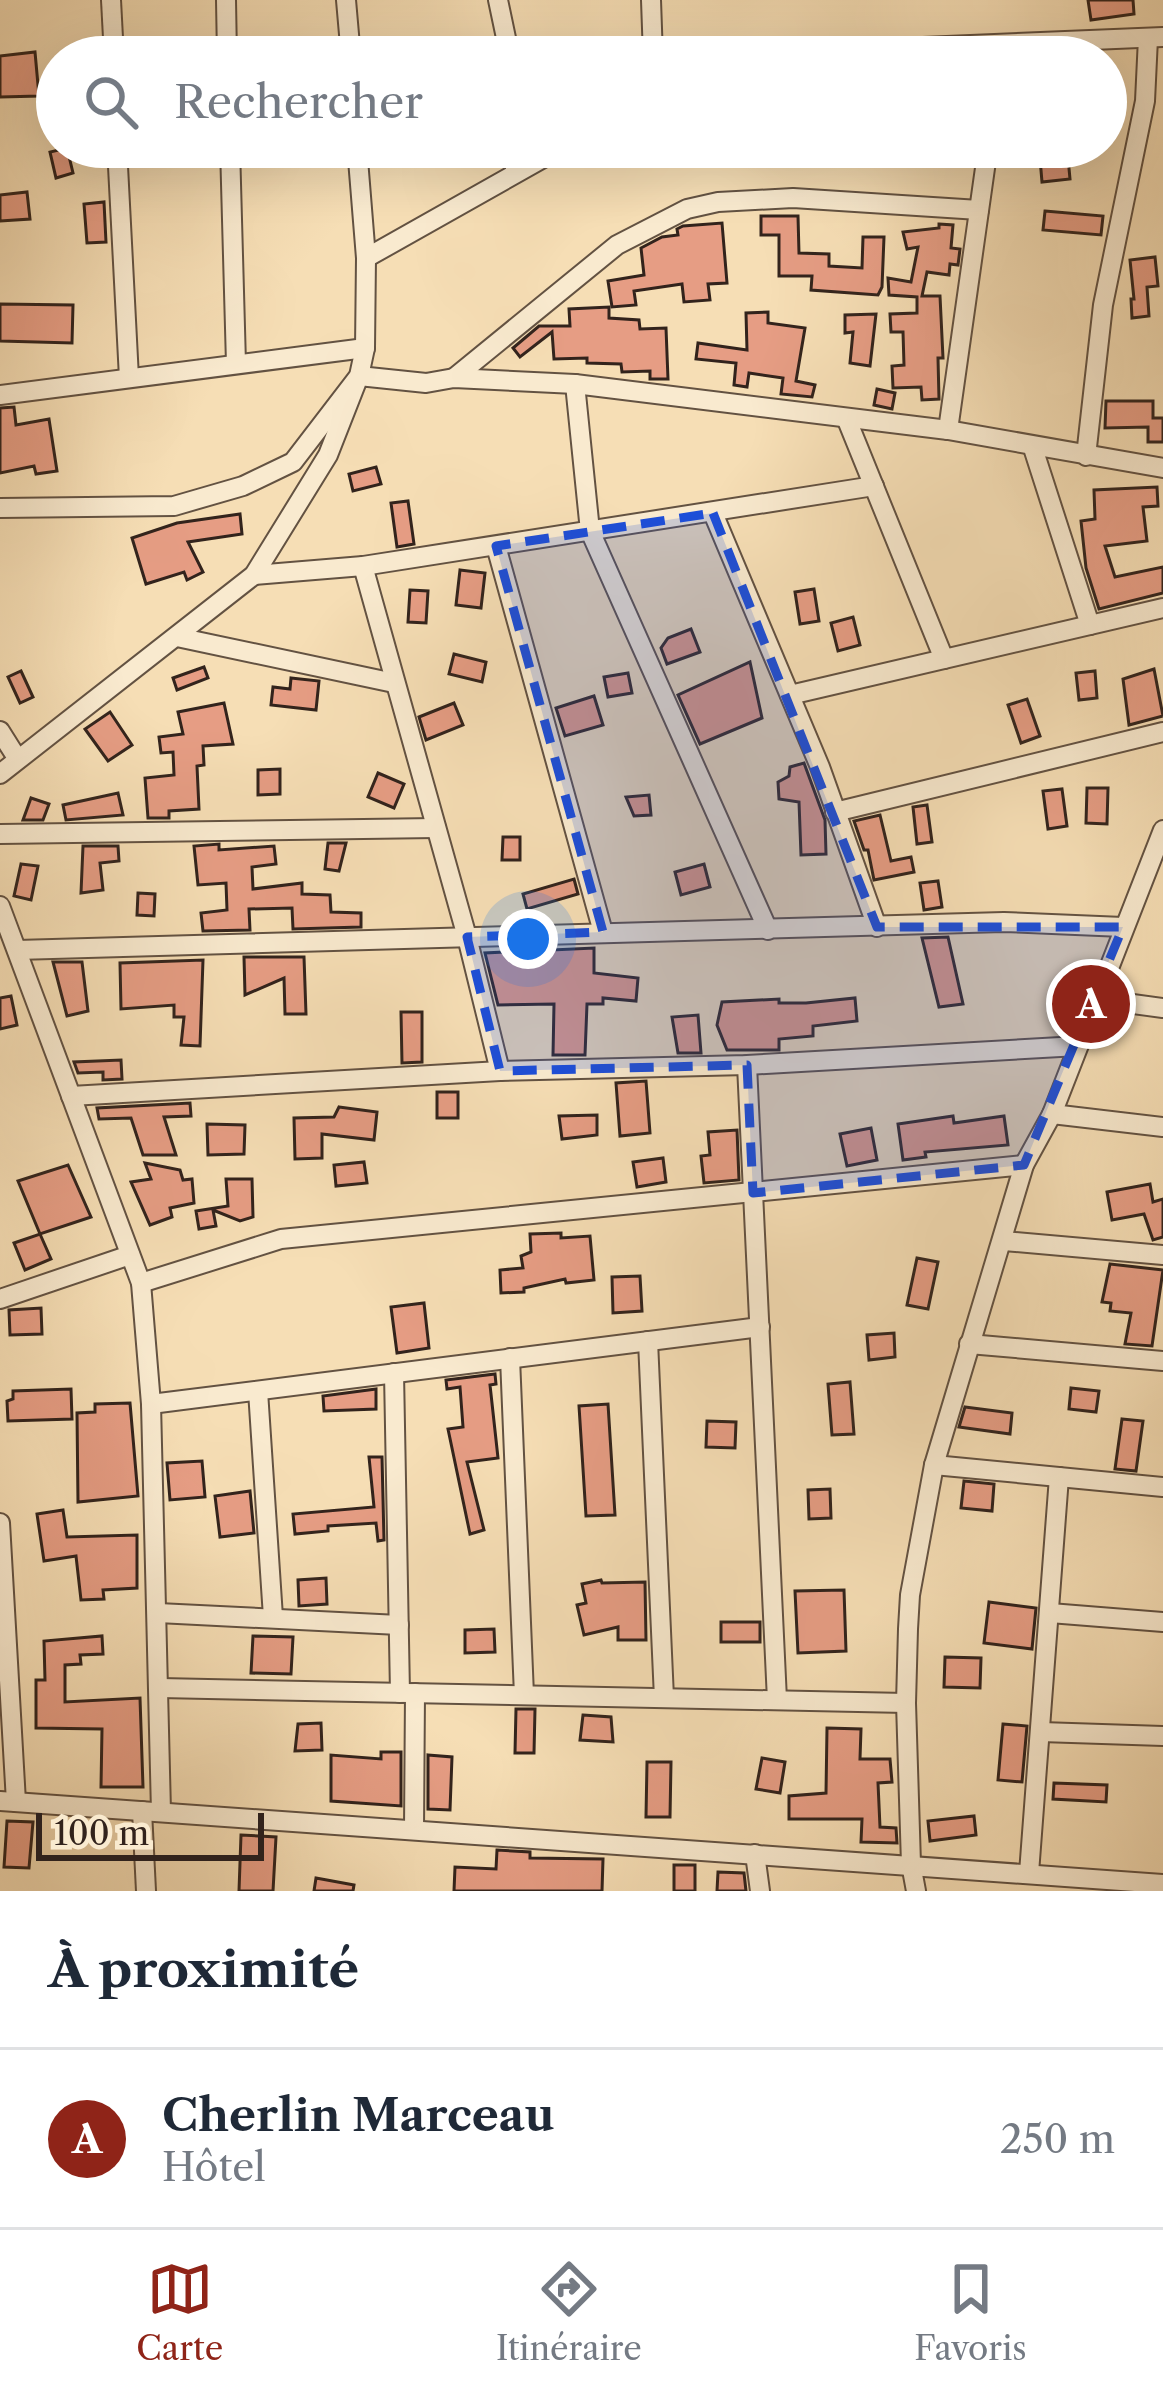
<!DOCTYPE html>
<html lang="fr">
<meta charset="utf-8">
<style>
:root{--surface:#fff;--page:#f2f2f3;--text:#1f2937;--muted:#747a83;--line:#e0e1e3;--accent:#8f2418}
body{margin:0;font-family:"Libre Caslon Text",serif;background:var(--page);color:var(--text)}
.scale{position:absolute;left:36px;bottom:30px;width:228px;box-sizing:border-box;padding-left:12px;border:6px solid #32231c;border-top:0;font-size:33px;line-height:42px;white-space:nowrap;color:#32231c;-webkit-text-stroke:9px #f9eacf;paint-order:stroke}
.you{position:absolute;left:528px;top:939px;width:42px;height:42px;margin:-30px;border:9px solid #fff;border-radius:50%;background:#1a73e8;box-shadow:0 0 0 18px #1a73e833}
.badge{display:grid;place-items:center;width:78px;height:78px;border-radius:50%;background:var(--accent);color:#fff;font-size:39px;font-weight:700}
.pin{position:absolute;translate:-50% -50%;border:6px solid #fff;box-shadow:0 3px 12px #0006}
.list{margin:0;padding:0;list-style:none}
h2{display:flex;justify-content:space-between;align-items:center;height:156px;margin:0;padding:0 48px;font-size:51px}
h2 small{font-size:39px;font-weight:400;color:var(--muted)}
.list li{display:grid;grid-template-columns:78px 1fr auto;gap:36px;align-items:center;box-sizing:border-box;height:180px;padding:0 48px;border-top:3px solid var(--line)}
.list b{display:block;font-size:45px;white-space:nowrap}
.list p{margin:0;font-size:39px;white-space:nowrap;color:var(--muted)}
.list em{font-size:39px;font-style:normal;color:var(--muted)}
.icon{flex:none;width:66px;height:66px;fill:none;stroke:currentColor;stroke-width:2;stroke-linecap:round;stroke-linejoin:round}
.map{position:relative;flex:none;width:1163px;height:1891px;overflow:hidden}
.search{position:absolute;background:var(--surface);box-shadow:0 12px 48px #0002;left:36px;right:36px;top:36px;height:132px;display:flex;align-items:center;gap:30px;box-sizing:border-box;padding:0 42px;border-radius:66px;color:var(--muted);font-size:45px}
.sheet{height:336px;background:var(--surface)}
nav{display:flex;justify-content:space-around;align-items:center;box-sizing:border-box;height:168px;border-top:3px solid var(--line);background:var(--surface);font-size:33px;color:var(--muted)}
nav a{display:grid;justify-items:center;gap:6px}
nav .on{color:var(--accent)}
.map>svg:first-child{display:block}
.building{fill:#e69d84;stroke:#32231c;stroke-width:3}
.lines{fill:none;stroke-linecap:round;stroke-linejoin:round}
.minor-casing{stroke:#635242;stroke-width:22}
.minor{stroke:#f9eacf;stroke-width:18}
.marked{fill:#1d4ed8;fill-opacity:0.2;stroke:#1d4ed8;stroke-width:9;stroke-dasharray:24 15;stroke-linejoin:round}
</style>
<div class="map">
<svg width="1163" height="1891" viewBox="0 0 1163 1891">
<rect width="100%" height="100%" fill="#f6deb5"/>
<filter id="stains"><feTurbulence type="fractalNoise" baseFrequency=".00167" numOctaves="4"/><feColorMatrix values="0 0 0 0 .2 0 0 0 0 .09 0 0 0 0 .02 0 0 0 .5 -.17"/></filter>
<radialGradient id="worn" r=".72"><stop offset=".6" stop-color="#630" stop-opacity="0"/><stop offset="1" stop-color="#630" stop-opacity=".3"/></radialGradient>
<g class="building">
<polygon points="1088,0 1133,0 1134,14 1091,20"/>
<polygon points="35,52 39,96 0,97 0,56"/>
<polygon points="1039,147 1067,147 1070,179 1042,182"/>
<polygon points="67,148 73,173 56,178 50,152"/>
<polygon points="27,192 30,219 0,221 0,195"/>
<polygon points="104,202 106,242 87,243 84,204"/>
<polygon points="1045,211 1103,216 1101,235 1043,230"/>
<polygon points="761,216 798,216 799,253 829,254 829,266 862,268 863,237 884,237 882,287 878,295 811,290 812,276 779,276 779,235 761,235"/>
<polygon points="722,223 727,283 708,284 710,300 684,302 682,284 634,291 636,305 612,307 608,281 644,275 641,248 662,237 678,235 677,229 683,226"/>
<polygon points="939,224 953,225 951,248 960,249 958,265 950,264 949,275 927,272 922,296 940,296 943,358 938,358 939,399 922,400 921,387 893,388 892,366 904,365 903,332 891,332 890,314 917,313 917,297 889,295 888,278 911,282 918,247 907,249 903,232 939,228"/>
<polygon points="1155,257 1158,286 1147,287 1149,316 1132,318 1131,299 1134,299 1130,260"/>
<polygon points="0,304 73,305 72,343 0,341"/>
<polygon points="609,307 609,318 639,320 640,329 666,328 668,379 650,379 650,371 622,372 621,364 587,363 587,358 554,359 552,332 520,357 513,348 539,326 570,326 569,309"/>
<polygon points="768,312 768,323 805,328 796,381 815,385 812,397 781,394 783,378 749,373 747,387 734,385 736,363 696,359 698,343 747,350 746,313"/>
<polygon points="876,314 870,366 850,363 853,332 845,333 845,315"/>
<polygon points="877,389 895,393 892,409 874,405"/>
<polygon points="1106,401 1153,401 1153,418 1163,418 1163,442 1148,442 1148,427 1105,428"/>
<polygon points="14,407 16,425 49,419 57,471 36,474 34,466 0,473 0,408"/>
<polygon points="376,467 381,484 353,491 349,474"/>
<polygon points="1157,487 1158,506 1143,507 1147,541 1105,546 1115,577 1163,567 1163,593 1099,609 1086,568 1081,521 1095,519 1094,490"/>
<polygon points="408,501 414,544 397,547 391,503"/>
<polygon points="240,514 242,534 188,542 203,572 187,580 184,572 146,584 132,538 177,523"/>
<polygon points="460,570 485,573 481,608 456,605"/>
<polygon points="814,589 819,621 800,624 795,592"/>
<polygon points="410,590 428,591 426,623 408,622"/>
<polygon points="853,617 860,645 838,651 831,623"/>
<polygon points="691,629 700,652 667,664 661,648 668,638"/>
<polygon points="454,654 486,662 482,682 449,674"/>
<polygon points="750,662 762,718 700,744 678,695"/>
<polygon points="204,667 208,678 177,690 173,678"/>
<polygon points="1154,669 1163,716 1129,725 1123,679"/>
<polygon points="21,671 33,697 20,703 8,677"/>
<polygon points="1095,671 1097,698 1079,700 1076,673"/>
<polygon points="628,673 632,693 608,697 604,677"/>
<polygon points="291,678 319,681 316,710 271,705 273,687 290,689"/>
<polygon points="594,696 603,725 565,736 556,708"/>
<polygon points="1027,699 1040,736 1021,743 1008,705"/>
<polygon points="224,703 233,744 203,746 204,765 197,766 199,809 169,811 169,818 148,818 145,778 174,775 173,752 161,753 159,737 183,734 178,712"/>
<polygon points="454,703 463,725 426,740 419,717"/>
<polygon points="110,712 132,745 108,761 85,729"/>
<polygon points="804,763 825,820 826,854 801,855 799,802 779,799 778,782 789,776 790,767"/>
<polygon points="280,769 280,794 258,795 258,770"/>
<polygon points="378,773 404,784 394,808 368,797"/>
<polygon points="1087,788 1108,788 1107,824 1086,823"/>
<polygon points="1062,789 1067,826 1048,829 1043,791"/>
<polygon points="118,793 123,815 66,820 63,805"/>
<polygon points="649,795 651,815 634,816 626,797"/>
<polygon points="31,798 49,804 43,820 23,820"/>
<polygon points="927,805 932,842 917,844 913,807"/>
<polygon points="880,815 891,861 911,857 914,872 874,880 868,850 864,850 854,821"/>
<polygon points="503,837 520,837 520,860 502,860"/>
<polygon points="328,843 346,843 339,871 325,869"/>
<polygon points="219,844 219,850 274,846 276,864 252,867 253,889 302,883 302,894 330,895 331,912 361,913 361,927 293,929 292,908 249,909 250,930 203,931 201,913 227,910 226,883 198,885 194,846"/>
<polygon points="83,846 118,846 119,861 100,863 103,890 81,893"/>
<polygon points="21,864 38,866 31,900 14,896"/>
<polygon points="704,864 710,887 681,895 675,872"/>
<polygon points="574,879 578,894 527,909 523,894"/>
<polygon points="938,881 942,907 924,910 920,883"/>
<polygon points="138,893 155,894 154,916 137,915"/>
<polygon points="948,937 963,1004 939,1007 922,938"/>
<polygon points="594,948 594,973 638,978 636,1001 603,998 603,1004 587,1004 585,1055 553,1055 554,1004 498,1005 485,953"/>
<polygon points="244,957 304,957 306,1014 285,1014 284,978 245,995"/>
<polygon points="203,960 200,1046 181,1045 184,1017 174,1017 174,1005 121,1009 120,963"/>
<polygon points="53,962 82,962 88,1011 67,1016"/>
<polygon points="11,996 17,1025 0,1029 0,998"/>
<polygon points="855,998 857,1021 813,1026 813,1036 779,1039 779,1050 727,1050 717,1025 722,1002 779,999 779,1003 806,1003"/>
<polygon points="401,1012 422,1012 422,1062 402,1063"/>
<polygon points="698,1015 701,1053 678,1053 672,1017"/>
<polygon points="121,1060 122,1079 103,1080 103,1072 78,1073 74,1062"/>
<polygon points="646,1081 650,1133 620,1136 616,1083"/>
<rect x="437" y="1092" width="21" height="26"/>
<polygon points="190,1103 191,1116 164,1117 176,1155 143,1155 131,1118 99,1119 97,1108"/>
<polygon points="339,1107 377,1112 374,1140 322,1134 322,1158 295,1159 294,1118 334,1117"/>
<polygon points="597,1115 597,1135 562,1139 559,1116"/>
<polygon points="953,1116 954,1123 1004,1116 1008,1145 925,1152 926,1157 903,1160 898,1124"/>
<polygon points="207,1124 245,1125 244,1154 208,1155"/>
<polygon points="871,1128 877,1160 847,1166 840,1134"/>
<polygon points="737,1130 739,1180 704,1183 701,1156 710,1155 708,1132"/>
<polygon points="663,1158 666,1182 637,1187 633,1162"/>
<polygon points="364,1162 367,1183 336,1186 334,1165"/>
<polygon points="145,1163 180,1170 183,1180 192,1179 194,1203 170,1208 172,1217 150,1225 131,1182 151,1179"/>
<polygon points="68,1165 91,1217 40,1234 18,1181"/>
<polygon points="226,1179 252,1179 253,1217 240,1221 213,1210 216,1226 199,1229 196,1211 228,1206"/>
<polygon points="1150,1184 1153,1202 1163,1199 1163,1237 1153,1240 1144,1214 1112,1220 1107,1192"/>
<polygon points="561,1233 561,1238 590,1236 594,1280 566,1283 565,1279 524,1288 524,1292 501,1293 500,1270 523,1268 521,1256 531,1252 530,1234"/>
<polygon points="40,1234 51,1259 25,1270 14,1243"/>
<polygon points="917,1258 938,1262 928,1309 907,1305"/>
<polygon points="1110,1264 1163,1270 1152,1346 1125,1344 1131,1313 1110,1311 1111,1303 1102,1302"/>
<polygon points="640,1276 642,1311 613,1313 612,1277"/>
<polygon points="424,1303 429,1348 397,1353 391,1307"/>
<polygon points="41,1308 42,1334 10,1335 9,1310"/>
<polygon points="894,1333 895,1357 869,1360 867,1335"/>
<polygon points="495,1374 496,1384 490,1385 498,1458 467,1462 484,1530 470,1534 448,1429 463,1427 460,1387 447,1389 446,1380"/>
<polygon points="850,1382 854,1434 832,1435 828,1384"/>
<polygon points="1071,1388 1099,1391 1096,1412 1069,1409"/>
<polygon points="71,1389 72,1419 8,1421 7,1401 13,1399 13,1391"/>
<polygon points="376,1389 376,1409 324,1411 323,1396"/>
<polygon points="130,1403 138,1496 78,1502 77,1413 95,1412 95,1404"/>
<polygon points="608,1404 615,1515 586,1516 579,1406"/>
<polygon points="965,1407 1012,1413 1010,1434 959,1427"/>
<polygon points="1122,1419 1143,1421 1136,1471 1115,1469"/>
<polygon points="707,1421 736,1422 735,1448 706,1447"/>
<polygon points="369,1457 382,1457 384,1540 378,1541 376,1523 328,1526 328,1531 295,1534 293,1514 374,1507"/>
<polygon points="202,1461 205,1497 170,1500 167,1463"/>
<polygon points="964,1481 994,1484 992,1511 961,1508"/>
<polygon points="830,1489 831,1518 809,1519 808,1490"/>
<polygon points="250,1491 254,1533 220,1537 215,1496"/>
<polygon points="63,1510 67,1537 137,1535 137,1588 103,1590 104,1599 81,1600 76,1556 44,1561 37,1514"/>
<polygon points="326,1578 327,1604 299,1606 298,1580"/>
<polygon points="601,1580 602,1583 645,1582 646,1640 618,1640 618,1627 584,1635 577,1605 586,1603 582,1584"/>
<polygon points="844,1590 846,1651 798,1653 795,1591"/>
<polygon points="989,1602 1036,1608 1032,1649 984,1643"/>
<rect x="721" y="1622" width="39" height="20"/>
<polygon points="494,1629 495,1652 465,1653 465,1630"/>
<polygon points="102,1636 103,1654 80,1655 81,1664 65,1665 65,1702 140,1698 143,1787 101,1787 102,1729 36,1728 36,1680 45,1680 44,1641"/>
<polygon points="253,1636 293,1637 291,1674 251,1673"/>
<polygon points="945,1657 981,1658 980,1688 944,1687"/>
<polygon points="516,1709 535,1709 534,1753 515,1753"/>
<polygon points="583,1715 611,1717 613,1742 580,1740"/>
<polygon points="321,1723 322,1750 295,1751 298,1724"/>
<polygon points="1003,1724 1027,1726 1022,1782 998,1780"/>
<polygon points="827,1728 861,1729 860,1759 890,1759 892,1782 878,1783 880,1827 896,1828 897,1843 861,1842 862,1819 789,1819 789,1796 826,1793"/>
<polygon points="381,1752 401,1752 401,1806 331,1801 331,1755 381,1759"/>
<polygon points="428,1755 452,1757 450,1810 428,1809"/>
<polygon points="762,1758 785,1762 780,1793 756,1789"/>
<polygon points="647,1762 671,1762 670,1817 646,1817"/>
<polygon points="1054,1783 1107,1785 1106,1802 1053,1799"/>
<polygon points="974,1816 976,1835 930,1841 928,1821"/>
<polygon points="7,1821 33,1822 29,1868 4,1867"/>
<polygon points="241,1835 276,1837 273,1891 239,1891"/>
<polygon points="497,1850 530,1852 530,1858 603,1859 602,1891 454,1891 455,1867 496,1869"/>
<rect x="674" y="1865" width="21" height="26"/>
<polygon points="718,1872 744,1873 746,1891 717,1891"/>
<polygon points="316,1878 354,1885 353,1891 314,1891"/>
</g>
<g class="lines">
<g class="minor-casing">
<g id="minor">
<polyline points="111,0 114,57"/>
<polyline points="226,0 227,57"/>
<polyline points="346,0 351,57"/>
<polyline points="498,0 510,57"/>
<polyline points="651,0 653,57"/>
<polyline points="795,57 851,50 1163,37"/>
<polyline points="117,147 129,378"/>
<polyline points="230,147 236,364"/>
<polyline points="515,172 515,147"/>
<polyline points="366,258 563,147"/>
<polyline points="454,378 617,245 687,209 718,202 793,198 979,210"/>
<polyline points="575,384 590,531 768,930"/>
<polyline points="0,395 365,348"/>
<polyline points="847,420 944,659"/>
<polyline points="948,430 988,147"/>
<polyline points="1033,448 1090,625"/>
<polyline points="1086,456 1103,305 1145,101 1148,38"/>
<polyline points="0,508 174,506 243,486 293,462 359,376 365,348 366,258 357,147"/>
<polyline points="713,513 820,767 877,927"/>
<polyline points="496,546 603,932"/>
<polyline points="363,566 467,937 500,1071"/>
<polyline points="254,575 363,566 874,486"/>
<polyline points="177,637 394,683"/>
<polyline points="790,695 1163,608"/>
<polyline points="0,731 17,758"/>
<polyline points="0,774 254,575 328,455 359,376 426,383 454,378 575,384 948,430 1163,468"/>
<polyline points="835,812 1163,732"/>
<polyline points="0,834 436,828"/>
<polyline points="0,906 141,1283 151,1404 161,1812"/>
<polyline points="17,950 1004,922 1123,927"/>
<polyline points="1096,999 1163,1008"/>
<polyline points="747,1065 777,1700"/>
<polyline points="71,1096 500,1071 747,1065 1078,1046"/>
<polyline points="1052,1114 1163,1127"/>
<polyline points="1004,1241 1163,1255"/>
<polyline points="141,1283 281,1239 1024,1165"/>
<polyline points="0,1299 130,1255"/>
<polyline points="648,1341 664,1698"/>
<polyline points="969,1344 1163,1361"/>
<polyline points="510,1358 524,1695"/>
<polyline points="394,1373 400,1693"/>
<polyline points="258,1391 273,1617"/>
<polyline points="151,1404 760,1327"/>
<polyline points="934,1465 1163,1487"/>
<polyline points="0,1523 16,1802"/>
<polyline points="158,1613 399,1625"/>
<polyline points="1050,1613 1163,1622"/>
<polyline points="160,1688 906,1703"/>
<polyline points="1041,1732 1163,1736"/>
<polyline points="0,1801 1163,1884"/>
<polyline points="142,1811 146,1891"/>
<polyline points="414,1830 415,1693"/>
<polyline points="755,1854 760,1891"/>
<polyline points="1029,1873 1059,1477"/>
<polyline points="916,1891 911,1864 906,1703 908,1629 910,1595 934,1465 1024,1165 1052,1114 1163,830"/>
</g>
</g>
<use href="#minor" class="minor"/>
</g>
<path class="marked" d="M713,513L877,927H1123L1024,1165L753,1193L747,1065L500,1071L467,937L603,932L496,546Z"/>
<rect width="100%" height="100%" filter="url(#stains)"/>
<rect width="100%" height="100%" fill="url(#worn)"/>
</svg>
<div class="scale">100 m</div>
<div class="you"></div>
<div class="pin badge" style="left:1091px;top:1004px">A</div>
<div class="search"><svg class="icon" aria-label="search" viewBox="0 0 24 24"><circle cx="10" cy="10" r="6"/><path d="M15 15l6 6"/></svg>Rechercher</div>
</div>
<section class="sheet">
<h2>À proximité<small></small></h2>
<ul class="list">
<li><span class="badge">A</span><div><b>Cherlin Marceau</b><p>Hôtel</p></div><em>250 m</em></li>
</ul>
</section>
<nav>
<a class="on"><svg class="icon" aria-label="map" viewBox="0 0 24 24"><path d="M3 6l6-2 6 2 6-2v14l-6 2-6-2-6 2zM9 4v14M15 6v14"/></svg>Carte</a>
<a><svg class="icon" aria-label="directions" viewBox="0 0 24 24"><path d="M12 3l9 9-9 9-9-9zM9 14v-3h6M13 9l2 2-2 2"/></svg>Itinéraire</a>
<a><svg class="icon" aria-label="saved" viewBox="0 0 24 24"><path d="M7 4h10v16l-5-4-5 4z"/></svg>Favoris</a>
</nav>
